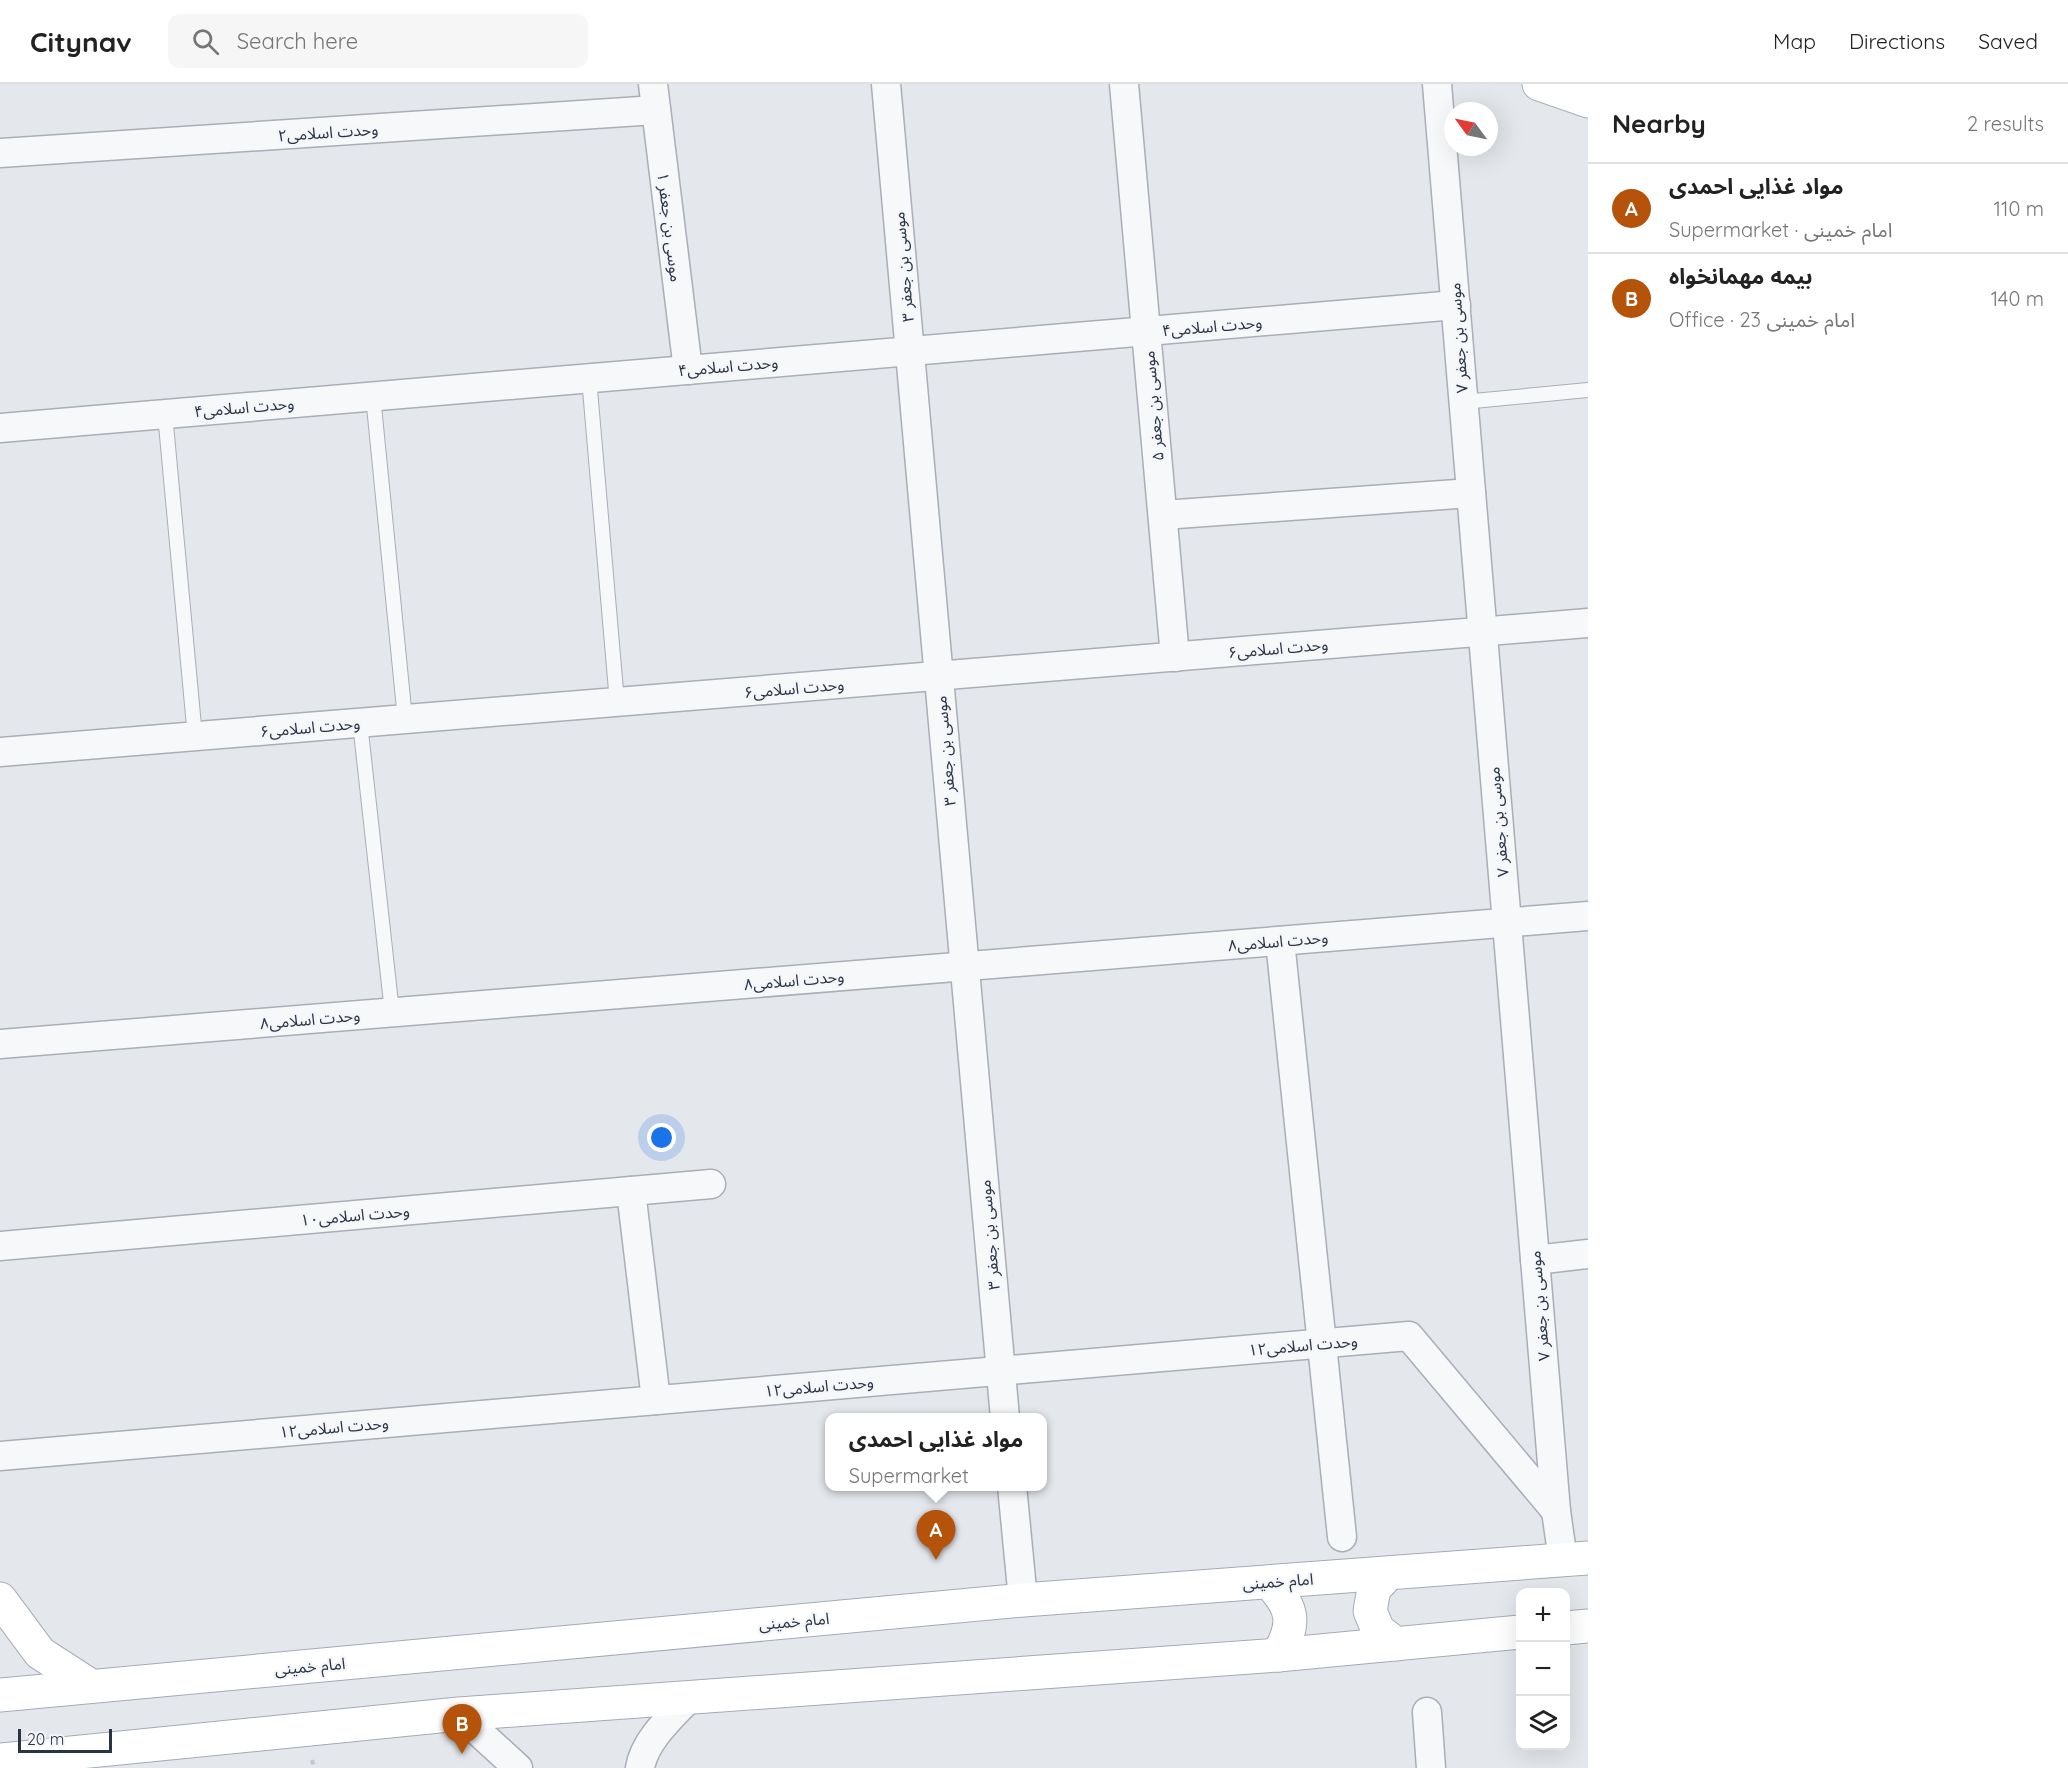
<!DOCTYPE html>
<meta charset="utf-8">
<style>
:root{--surface:#fff;--page:#f6f6f6;--text:#222;--muted:#767676;--line:#e0e0e0;--accent:#b45309}
body{margin:0;font-family:Quicksand,"Noto Sans Arabic",sans-serif;background:var(--page);color:var(--text)}
.controls{position:absolute;right:18px;bottom:18px;display:grid;overflow:hidden;border-radius:12px;box-shadow:0 6px 24px #0002}
.controls button{width:54px;height:54px;display:grid;place-items:center;padding:0;border:0;border-bottom:2px solid var(--line);background:var(--surface);color:var(--text);font:30px sans-serif}
.compass{position:absolute;left:1444px;top:18px;width:54px;height:54px;border-radius:50%;background:var(--surface);box-shadow:0 6px 24px #0002;rotate:303deg}
.scale{position:absolute;left:18px;bottom:15px;width:94px;box-sizing:border-box;padding-left:6px;border:3px solid #2b3445;border-top:0;font-size:16px;line-height:21px;white-space:nowrap;color:#2b3445;-webkit-text-stroke:4px #f4f6f9;paint-order:stroke}
.you{position:absolute;left:662px;top:1054px;width:21px;height:21px;margin:-15px;border:4px solid #fff;border-radius:50%;background:#1a73e8;box-shadow:0 0 0 9px #1a73e833}
.badge{display:grid;place-items:center;width:39px;height:39px;border-radius:50%;background:var(--accent);color:#fff;font-size:20px;font-weight:700}
.pin{position:absolute;translate:-50% -50px;filter:drop-shadow(0 2px 3px #0008)}
.pin::after{content:'';position:absolute;top:32px;width:21px;height:18px;background:inherit;clip-path:polygon(0 0,100% 0,50% 100%)}
.popup{position:absolute;left:825px;top:1329px;width:222px;height:78px;box-sizing:border-box;display:grid;place-content:center;border-radius:12px;background:var(--surface);filter:drop-shadow(0 2px 4px #0005);font-size:20px;white-space:nowrap;color:var(--muted)}
.popup b{font-size:22px;color:var(--text)}
.popup::after{content:'';position:absolute;left:50%;top:100%;margin-left:-12px;border:12px solid transparent;border-top-color:var(--surface)}
.list{margin:0;padding:0;list-style:none}
h2{display:flex;justify-content:space-between;align-items:center;height:78px;margin:0;padding:0 24px;font-size:26px}
h2 small{font-size:20px;font-weight:400;color:var(--muted)}
.list li{display:grid;grid-template-columns:39px 1fr auto;gap:18px;align-items:center;box-sizing:border-box;height:90px;padding:0 24px;border-top:2px solid var(--line)}
.list b{display:block;font-size:22px;white-space:nowrap}
.list p{margin:0;font-size:20px;white-space:nowrap;color:var(--muted)}
.list em{font-size:20px;font-style:normal;color:var(--muted)}
.icon{flex:none;width:33px;height:33px;fill:none;stroke:currentColor;stroke-width:2;stroke-linecap:round;stroke-linejoin:round}
.map{position:relative;flex:none;width:1588px;height:1684px;overflow:hidden}
header{display:flex;align-items:center;gap:36px;box-sizing:border-box;height:84px;padding:0 30px;background:var(--surface);border-bottom:2px solid var(--line)}
header strong{font-size:28px}
nav{display:flex;gap:33px;margin-inline-start:auto;font-size:21px}
.search{width:420px;height:54px;background:var(--page);display:flex;align-items:center;gap:15px;box-sizing:border-box;padding:0 21px;border-radius:12px;color:var(--muted);font-size:22px}
main{display:flex}
aside{flex:1;background:var(--surface)}
.map>svg:first-child{display:block}
.lines{fill:none;stroke-linecap:round;stroke-linejoin:round}
.lane-casing{stroke:#a9aeb7;stroke-width:16}
.street-casing{stroke:#a9aeb7;stroke-width:31}
.secondary-casing{stroke:#a9aeb7;stroke-width:35}
.primary-casing{stroke:#a3abb8;stroke-width:35}
.path{stroke:#c2c5cb;stroke-width:4;stroke-dasharray:4.5 4.5;stroke-linecap:butt}
.lane{stroke:#f7f8fa;stroke-width:14}
.street{stroke:#f7f8fa;stroke-width:28}
.secondary{stroke:#fff;stroke-width:33}
.primary{stroke:#fff;stroke-width:33}
.labels{text-anchor:middle;stroke-width:4.5;stroke-linejoin:round;paint-order:stroke}
.street-label{font-size:16px;fill:#2b3445;stroke:#f4f6f9}
</style>
<header>
<strong>Citynav</strong>
<div class="search"><svg class="icon" aria-label="search" viewBox="0 0 24 24"><circle cx="10" cy="10" r="6"/><path d="M15 15l6 6"/></svg>Search here</div>
<nav><a>Map</a><a>Directions</a><a>Saved</a></nav>
</header>
<main>
<div class="map">
<svg width="1588" height="1684" viewBox="0 0 1588 1684">
<rect width="100%" height="100%" fill="#e4e7ec"/>
<g class="lines">
<g class="lane-casing">
<g id="lane">
<polyline points="589,294 617,618"/>
<polyline points="373,312 405,635"/>
<polyline points="1463,318 1588,306"/>
<polyline points="165,330 195,653"/>
<polyline points="360,639 392,928"/>
</g>
</g>
<g class="street-casing">
<g id="street">
<polyline points="653,0 688,286"/>
<polyline points="886,0 1005,1334"/>
<polyline points="1124,0 1175,573"/>
<polyline points="1437,0 1556,1427 1563,1476"/>
<polyline points="0,69 656,26"/>
<polyline points="0,344 1456,221"/>
<polyline points="1163,431 1471,409"/>
<polyline points="0,668 1588,539"/>
<polyline points="1280,857 1342,1453"/>
<polyline points="0,960 1588,832"/>
<polyline points="631,1107 656,1316"/>
<polyline points="0,1162 711,1100"/>
<polyline points="1535,1176 1588,1170"/>
<polyline points="0,1372 1409,1252 1556,1427"/>
<polyline points="1012,1402 1023,1516"/>
<polyline points="1427,1628 1431,1684"/>
<polyline points="459,1630 518,1684"/>
<path d="M640,1684C644,1657 672,1632 690,1613"/>
</g>
</g>
<g class="secondary-casing">
<g id="secondary">
<polyline points="1539,0 1588,17"/>
<polyline points="0,1515 40,1569 91,1602"/>
</g>
</g>
<g class="primary-casing">
<g id="primary">
<polyline points="1389,1489 1374,1505 1370,1527 1378,1546 1396,1560"/>
<path d="M1269,1498C1294,1524 1296,1540 1278,1571"/>
<polyline points="1566,1544 1588,1542"/>
<polyline points="0,1611 1023,1516 1588,1474"/>
<polyline points="0,1676 459,1630 1278,1571 1520,1548"/>
</g>
</g>
<polyline class="path" points="312,1676 314,1684"/>
<use href="#lane" class="lane"/>
<use href="#street" class="street"/>
<use href="#secondary" class="secondary"/>
<use href="#primary" class="primary"/>
</g>
<g class="labels">
<g class="street-label">
<text transform="translate(328 48) rotate(-4)" y="6">وحدت اسلامی۲</text>
<text transform="translate(670 143) rotate(83)" y="6">موسی بن جعفر ۱</text>
<text transform="translate(903 183) rotate(-95)" y="6">موسی بن جعفر ۳</text>
<text transform="translate(1212 242) rotate(-5)" y="6">وحدت اسلامی۴</text>
<text transform="translate(1458 254) rotate(-94)" y="6">موسی بن جعفر ۷</text>
<text transform="translate(728 282) rotate(-5)" y="6">وحدت اسلامی۴</text>
<text transform="translate(1153 322) rotate(-95)" y="6">موسی بن جعفر ۵</text>
<text transform="translate(244 323) rotate(-5)" y="6">وحدت اسلامی۴</text>
<text transform="translate(1278 564) rotate(-5)" y="6">وحدت اسلامی۶</text>
<text transform="translate(794 604) rotate(-5)" y="6">وحدت اسلامی۶</text>
<text transform="translate(310 643) rotate(-5)" y="6">وحدت اسلامی۶</text>
<text transform="translate(945 667) rotate(-95)" y="6">موسی بن جعفر ۳</text>
<text transform="translate(1498 738) rotate(-95)" y="6">موسی بن جعفر ۷</text>
<text transform="translate(1278 857) rotate(-5)" y="6">وحدت اسلامی۸</text>
<text transform="translate(794 896) rotate(-5)" y="6">وحدت اسلامی۸</text>
<text transform="translate(310 935) rotate(-5)" y="6">وحدت اسلامی۸</text>
<text transform="translate(355 1131) rotate(-5)" y="6">وحدت اسلامی۱۰</text>
<text transform="translate(989 1151) rotate(-95)" y="6">موسی بن جعفر ۳</text>
<text transform="translate(1539 1222) rotate(-95)" y="6">موسی بن جعفر ۷</text>
<text transform="translate(1303 1261) rotate(-5)" y="6">وحدت اسلامی۱۲</text>
<text transform="translate(819 1302) rotate(-5)" y="6">وحدت اسلامی۱۲</text>
<text transform="translate(334 1343) rotate(-5)" y="6">وحدت اسلامی۱۲</text>
<text transform="translate(1278 1497) rotate(-4)" y="6">امام خمینی</text>
<text transform="translate(794 1537) rotate(-5)" y="6">امام خمینی</text>
<text transform="translate(310 1582) rotate(-5)" y="6">امام خمینی</text>
</g>
</g>
</svg>
<div class="controls">
<button>+</button>
<button>−</button>
<button><svg class="icon" aria-label="layers" viewBox="0 0 24 24"><path d="M12 4l9 5-9 5-9-5zM3 14l9 5 9-5"/></svg></button>
</div>
<svg class="compass" viewBox="-18 -18 36 36"><path d="M0-13l5 13h-10z" fill="#e53935"/><path d="M0 13l5-13h-10z" fill="#767676"/></svg>
<div class="scale">20 m</div>
<div class="you"></div>
<div class="pin badge" style="left:936px;top:1476px">A</div>
<div class="popup"><b>مواد غذایی احمدی</b>Supermarket</div>
<div class="pin badge" style="left:462px;top:1670px">B</div>
</div>
<aside>
<h2>Nearby<small>2 results</small></h2>
<ul class="list">
<li><span class="badge">A</span><div><b>مواد غذایی احمدی</b><p>Supermarket · امام خمینی</p></div><em>110 m</em></li>
<li><span class="badge">B</span><div><b>بیمه مهمانخواه</b><p>Office · امام خمینی 23</p></div><em>140 m</em></li>
</ul>
</aside>
</main>
